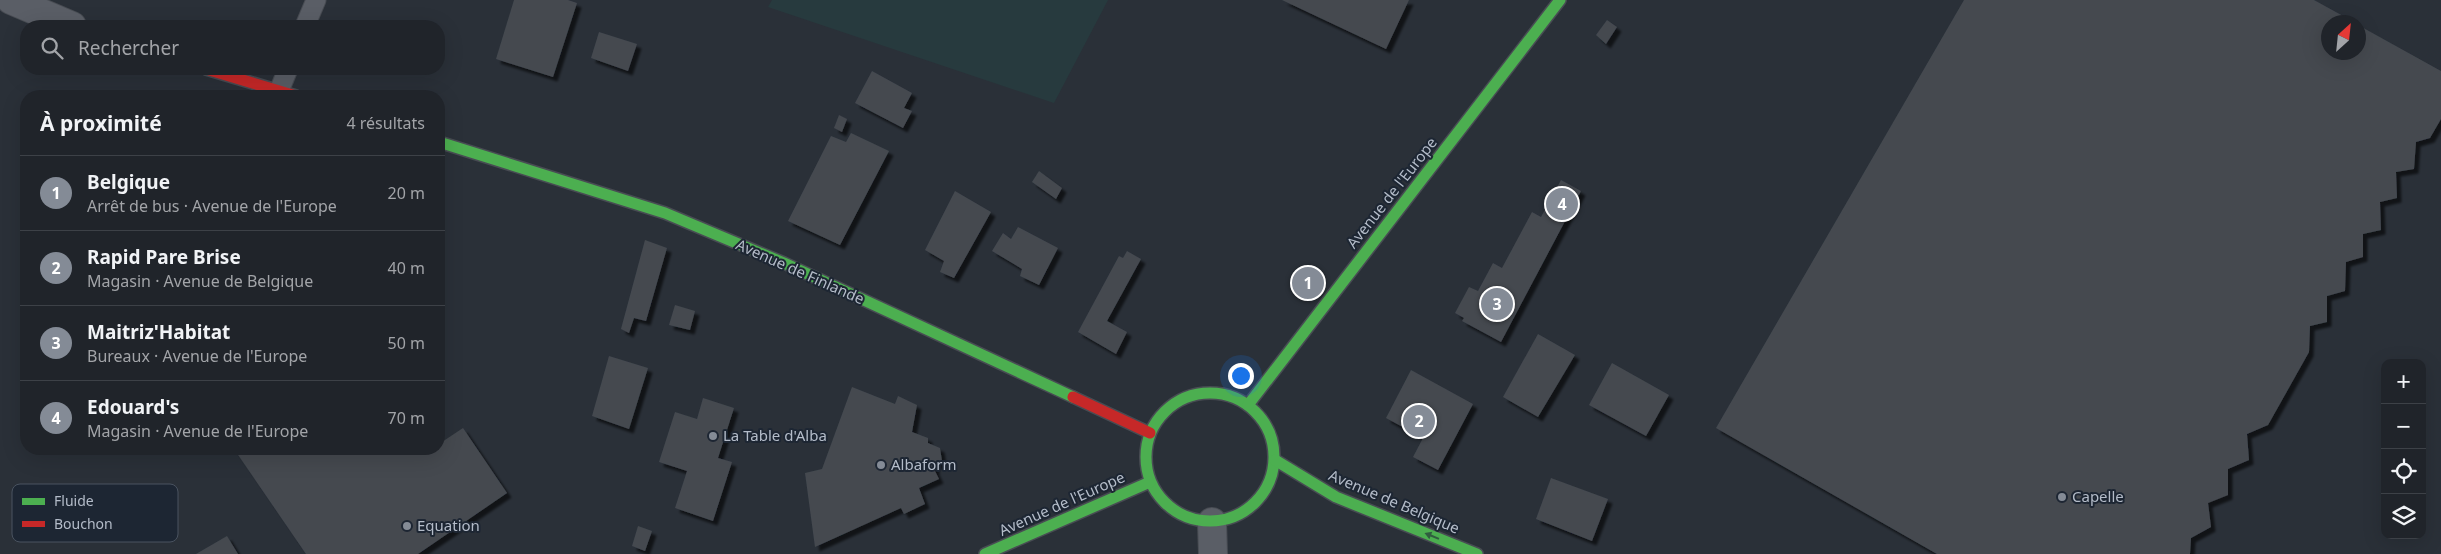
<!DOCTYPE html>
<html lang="fr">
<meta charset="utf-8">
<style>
:root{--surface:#20242a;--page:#2d3036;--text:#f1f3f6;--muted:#a2a4a8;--line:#3d4147;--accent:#848b96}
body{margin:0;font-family:"Noto Sans",sans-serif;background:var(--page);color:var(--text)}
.controls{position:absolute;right:15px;bottom:15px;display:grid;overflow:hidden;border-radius:10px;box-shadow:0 5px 20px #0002}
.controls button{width:45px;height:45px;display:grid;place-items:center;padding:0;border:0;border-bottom:1px solid var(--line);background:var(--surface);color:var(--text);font:25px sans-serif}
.compass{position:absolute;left:2321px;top:15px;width:45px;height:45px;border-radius:50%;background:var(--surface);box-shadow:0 5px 20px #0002;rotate:27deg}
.you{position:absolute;left:1240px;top:375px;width:18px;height:18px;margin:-12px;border:4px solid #fff;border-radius:50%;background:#1a73e8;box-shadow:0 0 0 8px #1a73e833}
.badge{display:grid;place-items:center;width:32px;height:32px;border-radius:50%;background:var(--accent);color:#fff;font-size:16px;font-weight:700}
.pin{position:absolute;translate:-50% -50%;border:2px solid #fff;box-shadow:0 1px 5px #0006}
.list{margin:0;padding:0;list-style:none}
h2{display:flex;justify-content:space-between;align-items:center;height:65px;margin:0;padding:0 20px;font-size:21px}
h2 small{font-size:16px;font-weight:400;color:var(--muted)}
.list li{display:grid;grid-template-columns:32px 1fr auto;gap:15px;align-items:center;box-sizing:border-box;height:75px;padding:0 20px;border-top:1px solid var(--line)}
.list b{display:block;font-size:19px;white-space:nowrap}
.list p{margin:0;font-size:16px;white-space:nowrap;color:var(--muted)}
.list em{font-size:16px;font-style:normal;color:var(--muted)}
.icon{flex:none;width:28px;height:28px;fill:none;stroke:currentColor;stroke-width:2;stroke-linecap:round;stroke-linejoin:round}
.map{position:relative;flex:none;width:2441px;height:554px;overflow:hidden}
.search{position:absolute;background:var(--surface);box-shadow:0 5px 20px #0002;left:20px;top:20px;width:425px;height:55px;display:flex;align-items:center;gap:12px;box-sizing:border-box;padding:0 18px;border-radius:20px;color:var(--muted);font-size:19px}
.panel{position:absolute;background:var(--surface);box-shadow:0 5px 20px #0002;left:20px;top:90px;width:425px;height:365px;border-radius:20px}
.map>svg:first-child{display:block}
.green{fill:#273a3e}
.building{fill:#444950;filter:url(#shadow)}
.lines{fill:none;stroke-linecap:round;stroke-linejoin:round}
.lane-casing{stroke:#484c53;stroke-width:21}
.street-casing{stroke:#484c53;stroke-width:30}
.fast-casing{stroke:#484c53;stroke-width:14}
.jam-casing{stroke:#484c53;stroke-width:14}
.lane{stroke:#5a5e66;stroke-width:19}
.street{stroke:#5a5e66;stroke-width:28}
.fast{stroke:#4caf50;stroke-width:11}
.jam{stroke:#c62828;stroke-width:11}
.oneway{fill:#305d3f}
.poi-dot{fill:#848b96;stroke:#1d2633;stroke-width:2}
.labels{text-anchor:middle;stroke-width:4;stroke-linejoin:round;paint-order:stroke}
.street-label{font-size:15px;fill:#b4bcc9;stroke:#1d2633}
.poi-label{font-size:15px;fill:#b4bcc9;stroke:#1d2633;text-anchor:start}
.key{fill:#1d2633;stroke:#4a5360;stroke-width:1}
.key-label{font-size:14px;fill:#b4bcc9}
</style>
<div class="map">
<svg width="2441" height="554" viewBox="0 0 2441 554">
<defs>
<filter id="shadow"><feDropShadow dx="4.5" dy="4.5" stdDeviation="1" flood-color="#0009"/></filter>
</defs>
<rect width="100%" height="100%" fill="#2a3038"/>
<polygon class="green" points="772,0 1108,0 1054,103 768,7"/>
<g class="building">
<polygon points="514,0 568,0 577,3 553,77 496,59"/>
<polygon points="1282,0 1409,0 1386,49"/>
<polygon points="1964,0 2314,0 2354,22 2328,22 2328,52 2358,52 2358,25 2441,71 2441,119 2430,138 2416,142 2414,169 2396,172 2397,198 2380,202 2381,230 2363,234 2363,257 2346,262 2345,291 2327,296 2327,322 2310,326 2309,352 2268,425 2247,434 2249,460 2228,469 2228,495 2208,503 2211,527 2191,538 2190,554 1937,554 1716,428"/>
<polygon points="1607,20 1617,27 1606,44 1596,35"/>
<polygon points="599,32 637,44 628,71 591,58"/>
<polygon points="872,71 912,93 904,108 912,111 903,128 855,103"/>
<polygon points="839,115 847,119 842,132 834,128"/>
<polygon points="851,133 889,151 840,245 788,221 831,136 846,142"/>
<polygon points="1039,171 1062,188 1056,199 1032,182"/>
<polygon points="1561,180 1581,191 1501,342 1462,321 1464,318 1455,313 1469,287 1478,291 1493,263 1502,268 1532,212 1541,217"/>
<polygon points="955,191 991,212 954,278 940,272 944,261 925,250"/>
<polygon points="1018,227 1058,248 1039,285 1020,276 1022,269 992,251 1003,233 1011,239"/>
<polygon points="645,240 667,248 646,321 634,318 629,333 621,329"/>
<polygon points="1127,251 1141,259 1107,321 1127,332 1116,354 1078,332 1119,256 1123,258"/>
<polygon points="675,305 695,311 690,330 669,325"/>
<polygon points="1538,334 1575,355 1538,417 1503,397"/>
<polygon points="609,356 648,368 629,429 592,416"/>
<polygon points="1612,363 1669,395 1646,436 1589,405"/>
<polygon points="1411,370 1473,404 1438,470 1413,457 1423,438 1386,418"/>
<polygon points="852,387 895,404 898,396 917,405 912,432 928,438 928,443 940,448 942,461 935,466 935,471 939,479 919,488 925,504 904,514 901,508 815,547 805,473 822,469"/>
<polygon points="703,398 734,408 718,458 732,462 713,521 675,508 687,471 659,462 675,412 697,419"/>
<polygon points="463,428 507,493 418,554 306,554 234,449 428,449 430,451 439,449 439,444"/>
<polygon points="1551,478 1608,499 1592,541 1536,519"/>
<polygon points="638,526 652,531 645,551 632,546"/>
<polygon points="227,536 238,554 196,554"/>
</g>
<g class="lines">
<g class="lane-casing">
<g id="lane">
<polyline points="305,26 316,0"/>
<polyline points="279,91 288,69"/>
</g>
</g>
<g class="street-casing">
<g id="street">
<polyline points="11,0 72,26"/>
<polyline points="1212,522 1213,554"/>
</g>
</g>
<g class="fast-casing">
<g id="fast">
<polyline points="439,142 665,213 784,263 1073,397"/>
<circle cx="1210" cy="457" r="64"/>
<polyline points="1248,405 1560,0"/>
<polyline points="1275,460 1336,497 1477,554"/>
<polyline points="985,554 1150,482"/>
</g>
</g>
<g class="jam-casing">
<g id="jam">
<polyline points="206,69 296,96"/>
<polyline points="1073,397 1150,433"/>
</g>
</g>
<use href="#lane" class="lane"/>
<use href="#street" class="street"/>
<use href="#fast" class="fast"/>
<use href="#jam" class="jam"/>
</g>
<defs><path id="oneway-solid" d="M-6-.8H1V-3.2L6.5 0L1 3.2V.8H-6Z" transform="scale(1.25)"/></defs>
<use class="oneway" href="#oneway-solid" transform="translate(1432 536) rotate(-158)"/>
<g class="poi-dot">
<circle cx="713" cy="436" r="5"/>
<circle cx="881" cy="465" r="5"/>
<circle cx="2062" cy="497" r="5"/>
<circle cx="407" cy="526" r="5"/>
</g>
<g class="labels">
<g class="street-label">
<text transform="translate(1392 193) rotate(-52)" y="5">Avenue de l'Europe</text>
<text transform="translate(800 272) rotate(24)" y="5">Avenue de Finlande</text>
<text transform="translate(1394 502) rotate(23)" y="5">Avenue de Belgique</text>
<text transform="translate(1062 504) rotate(-24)" y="5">Avenue de l'Europe</text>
</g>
<g class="poi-label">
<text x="723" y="441">La Table d'Alba</text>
<text x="891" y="470">Albaform</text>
<text x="2072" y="502">Capelle</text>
<text x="417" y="531">Equation</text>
</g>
</g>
<rect x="12" y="484" width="166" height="58" rx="8" class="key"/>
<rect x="22" y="498" width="23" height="7" fill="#4caf50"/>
<rect x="22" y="521" width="23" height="6" fill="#c62828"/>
<g class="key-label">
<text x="54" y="506">Fluide</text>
<text x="54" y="529">Bouchon</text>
</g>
</svg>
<div class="controls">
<button>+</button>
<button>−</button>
<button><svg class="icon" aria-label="locate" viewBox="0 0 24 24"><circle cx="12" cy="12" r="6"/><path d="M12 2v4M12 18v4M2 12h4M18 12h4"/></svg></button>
<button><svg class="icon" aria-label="layers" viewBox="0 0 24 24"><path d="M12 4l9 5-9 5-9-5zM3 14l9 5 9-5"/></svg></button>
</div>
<svg class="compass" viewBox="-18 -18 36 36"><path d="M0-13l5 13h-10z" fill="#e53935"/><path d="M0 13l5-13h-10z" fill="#a2a4a8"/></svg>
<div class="you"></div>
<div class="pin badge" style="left:1308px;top:283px">1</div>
<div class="pin badge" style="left:1419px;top:421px">2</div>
<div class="pin badge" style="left:1497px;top:304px">3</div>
<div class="pin badge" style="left:1562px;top:204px">4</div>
<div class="search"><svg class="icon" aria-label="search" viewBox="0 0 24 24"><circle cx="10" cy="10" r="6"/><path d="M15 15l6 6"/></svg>Rechercher</div>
<section class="panel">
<h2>À proximité<small>4 résultats</small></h2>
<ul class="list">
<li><span class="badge">1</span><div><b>Belgique</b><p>Arrêt de bus · Avenue de l'Europe</p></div><em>20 m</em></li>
<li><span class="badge">2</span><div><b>Rapid Pare Brise</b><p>Magasin · Avenue de Belgique</p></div><em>40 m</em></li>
<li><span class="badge">3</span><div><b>Maitriz'Habitat</b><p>Bureaux · Avenue de l'Europe</p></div><em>50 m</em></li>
<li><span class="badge">4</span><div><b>Edouard's</b><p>Magasin · Avenue de l'Europe</p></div><em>70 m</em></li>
</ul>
</section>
</div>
